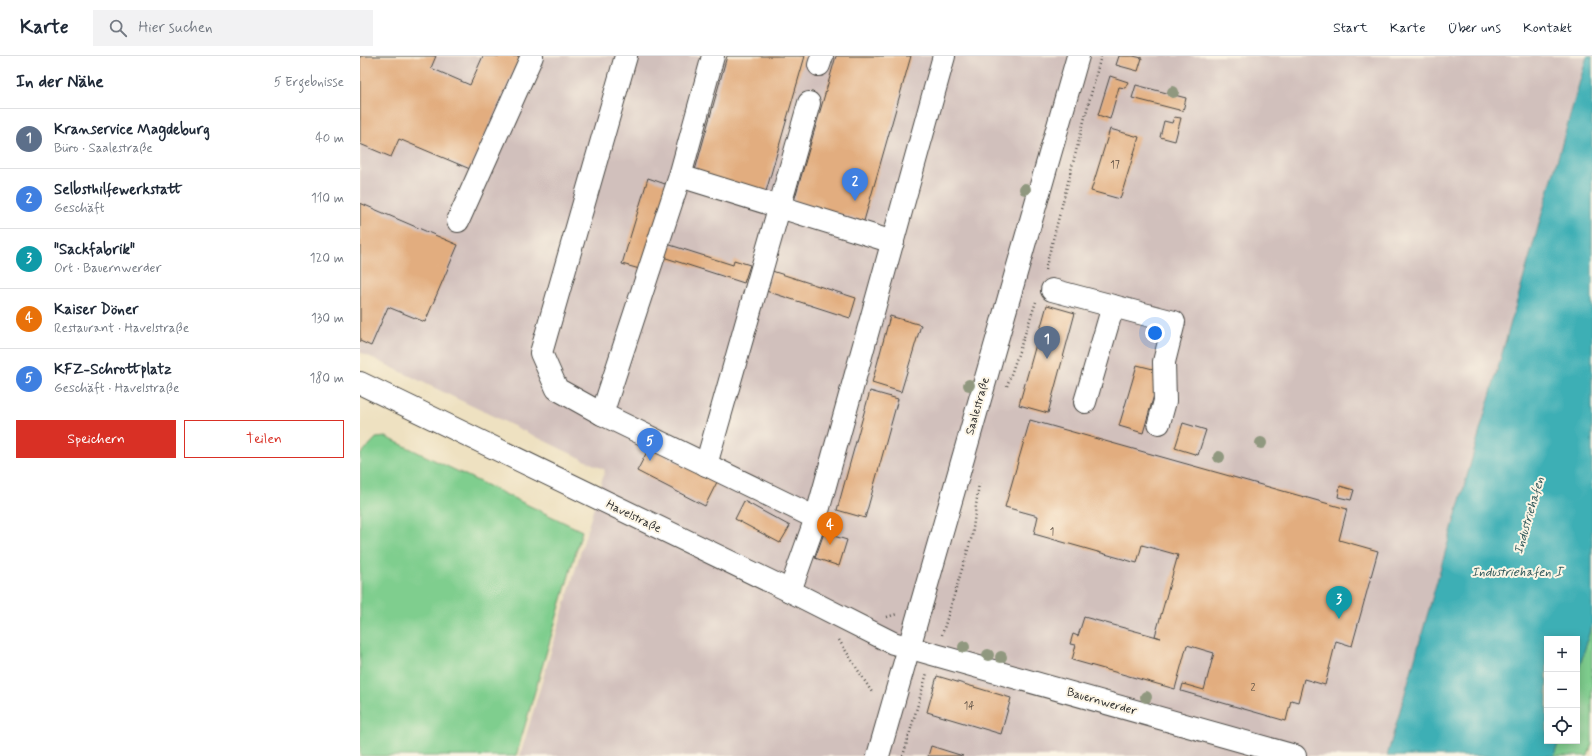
<!DOCTYPE html>
<html lang="de">
<meta charset="utf-8">
<style>
:root{--surface:#fff;--page:#f2f2f3;--text:#1f2937;--muted:#747a83;--line:#e0e1e3;--accent:#d93025}
body{margin:0;font-family:Mynerve,sans-serif;background:var(--page);color:var(--text)}
.controls{position:absolute;right:12px;bottom:12px;display:grid;overflow:hidden;border-radius:0px;box-shadow:0 2px 10px #0003}
.controls button{width:36px;height:36px;display:grid;place-items:center;padding:0;border:0;border-bottom:1px solid var(--line);background:var(--surface);color:var(--text);font:20px sans-serif}
.you{position:absolute;left:795px;top:277px;width:14px;height:14px;margin:-10px;border:3px solid #fff;border-radius:50%;background:#1a73e8;box-shadow:0 0 0 6px #1a73e833}
.badge{display:grid;place-items:center;width:26px;height:26px;border-radius:50%;background:var(--accent);color:#fff;font-size:13px;font-weight:700}
.pin{position:absolute;translate:-50% -33px;filter:drop-shadow(0 1px 2px #0008)}
.pin::after{content:'';position:absolute;top:21px;width:14px;height:12px;background:inherit;clip-path:polygon(0 0,100% 0,50% 100%)}
.list{margin:0;padding:0;list-style:none}
h2{display:flex;justify-content:space-between;align-items:center;height:52px;margin:0;padding:0 16px;font-size:17px}
h2 small{font-size:13px;font-weight:400;color:var(--muted)}
.list li{display:grid;grid-template-columns:26px 1fr auto;gap:12px;align-items:center;box-sizing:border-box;height:60px;padding:0 16px;border-top:1px solid var(--line)}
.list b{display:block;font-size:15px;white-space:nowrap}
.list p{margin:0;font-size:13px;white-space:nowrap;color:var(--muted)}
.list em{font-size:13px;font-style:normal;color:var(--muted)}
.actions{display:flex;gap:8px;padding:12px 16px}
.actions a{flex:1;padding:9px 0;border:1px solid var(--accent);border-radius:0px;text-align:center;font-size:14px;color:var(--accent)}
.actions .main{background:var(--accent);color:#fff}
.icon{flex:none;width:22px;height:22px;fill:none;stroke:currentColor;stroke-width:2;stroke-linecap:round;stroke-linejoin:round}
.map{position:relative;flex:none;width:1232px;height:700px;overflow:hidden}
header{display:flex;align-items:center;gap:24px;box-sizing:border-box;height:56px;padding:0 20px;background:var(--surface);border-bottom:1px solid var(--line)}
header strong{font-size:19px}
nav{display:flex;gap:22px;margin-inline-start:auto;font-size:14px}
.search{width:280px;height:36px;background:var(--page);display:flex;align-items:center;gap:10px;box-sizing:border-box;padding:0 14px;border-radius:0px;color:var(--muted);font-size:15px}
main{display:flex}
aside{flex:1;background:var(--surface)}
.map>svg:first-child{display:block}
.industrial{fill:#d1c0bc}
.green{fill:#7fce8e;stroke:#557c5c}
.water{fill:#3dafb5;stroke:#346d70}
.building{fill:#e2ad7f}
.lines{fill:none;stroke-linecap:round;stroke-linejoin:round}
.minor-casing{stroke:#484642;stroke-width:24}
.major-casing{stroke:#484642;stroke-width:24}
.path{stroke:#484642;stroke-width:2.5;stroke-dasharray:1 3;stroke-linecap:butt}
.minor{stroke:#fff;stroke-width:22}
.major{stroke:#fff;stroke-width:22}
.tree{fill:#90987f}
.labels{text-anchor:middle;stroke-width:4;stroke-linejoin:round;paint-order:stroke}
.number-label{font-size:10px;fill:#594c40}
.street-label{font-size:12px;fill:#2b2b2b;stroke:#fcf5e5}
.water-label{font-size:13px;font-style:italic;fill:#31595b;stroke:#fcf5e5}
</style>
<header>
<strong>Karte</strong>
<div class="search"><svg class="icon" aria-label="search" viewBox="0 0 24 24"><circle cx="10" cy="10" r="6"/><path d="M15 15l6 6"/></svg>Hier suchen</div>
<nav><a>Start</a><a>Karte</a><a>Über uns</a><a>Kontakt</a></nav>
</header>
<main>
<aside>
<h2>In der Nähe<small>5 Ergebnisse</small></h2>
<ul class="list">
<li><span class="badge" style="background:#5c6f8a">1</span><div><b>Kranservice Magdeburg</b><p>Büro · Saalestraße</p></div><em>40 m</em></li>
<li><span class="badge" style="background:#3f7fe0">2</span><div><b>Selbsthilfewerkstatt</b><p>Geschäft</p></div><em>110 m</em></li>
<li><span class="badge" style="background:#0f9aa8">3</span><div><b>&quot;Sackfabrik&quot;</b><p>Ort · Bauernwerder</p></div><em>120 m</em></li>
<li><span class="badge" style="background:#e8710a">4</span><div><b>Kaiser Döner</b><p>Restaurant · Havelstraße</p></div><em>130 m</em></li>
<li><span class="badge" style="background:#3f7fe0">5</span><div><b>KFZ-Schrottplatz</b><p>Geschäft · Havelstraße</p></div><em>180 m</em></li>
</ul>
<div class="actions"><a class="main">Speichern</a><a>Teilen</a></div>
</aside>
<div class="map">
<svg width="1232" height="700" viewBox="0 0 1232 700">
<rect width="100%" height="100%" fill="#fcf5e5"/>
<filter id="ink" filterUnits="userSpaceOnUse"><feTurbulence type="fractalNoise" baseFrequency=".025" numOctaves="2"/><feDisplacementMap in="SourceGraphic" scale="8" xChannelSelector="R" yChannelSelector="G"/><feConvolveMatrix kernelMatrix="1 2 1 2 8 2 1 2 1" color-interpolation-filters="sRGB"/></filter>
<filter id="wash" filterUnits="userSpaceOnUse"><feTurbulence type="fractalNoise" baseFrequency=".012" numOctaves="4" result="noise"/><feDisplacementMap in="SourceGraphic" scale="16" xChannelSelector="R" yChannelSelector="G"/><feGaussianBlur stdDeviation="0.9" result="paint"/><feColorMatrix in="noise" values="0 0 0 0 0 0 0 0 0 0 0 0 0 0 0 0 0 1.4 0 .05"/><feComposite in="paint" operator="in"/></filter>
<g filter="url(#wash)">
<rect width="100%" height="100%" fill="#eee1c1"/>
<polygon class="industrial" points="0,0 1227,0 1027,700 160,700 245,414 0,296"/>
<g class="green">
<polygon points="26,381 222,475 156,700 0,700 0,399 16,382"/>
<polygon points="1232,567 1232,687 1228,700 1194,700 1199,685 1217,685 1217,620"/>
</g>
<polygon class="water" points="1227,0 1232,0 1232,567 1217,620 1217,583 1187,583 1187,685 1199,685 1194,700 1027,700"/>
<g id="blocks">
<g class="building">
<polygon points="0,0 76,0 71,12 110,29 123,0 160,0 110,113 39,83 31,101 0,88"/>
<polygon points="367,0 445,0 405,139 334,118"/>
<polygon points="476,0 551,0 504,165 434,145"/>
<polygon points="759,0 773,0 782,2 778,15 756,9"/>
<polygon points="750,20 768,26 765,32 759,31 750,63 738,59"/>
<polygon points="776,29 826,42 823,55 772,42"/>
<polygon points="814,61 821,62 815,85 800,81 804,65 812,67"/>
<polygon points="750,73 779,81 760,143 731,135"/>
<polygon points="288,122 308,129 283,214 262,208"/>
<polygon points="0,147 98,189 65,266 28,251 11,290 0,285"/>
<polygon points="307,188 373,209 374,204 390,209 384,227 303,201"/>
<polygon points="412,215 496,242 490,262 406,235"/>
<polygon points="687,249 715,257 688,357 659,349"/>
<polygon points="530,260 561,269 541,336 512,327"/>
<polygon points="777,309 801,315 783,377 759,370"/>
<polygon points="510,335 538,343 505,462 477,454"/>
<polygon points="670,364 987,453 979,484 1018,495 992,590 976,585 965,629 944,623 938,646 931,644 926,665 821,635 823,628 844,634 854,597 827,589 815,633 712,604 716,589 710,588 713,578 718,580 724,561 801,582 795,580 818,499 782,489 777,507 674,478 678,460 645,451"/>
<polygon points="823,367 846,374 838,399 815,392"/>
<polygon points="289,392 357,426 345,450 277,415"/>
<polygon points="980,430 994,434 991,444 978,441"/>
<polygon points="384,445 430,470 420,487 375,463"/>
<polygon points="464,477 487,484 479,510 455,502"/>
<polygon points="577,620 651,642 641,678 567,656"/>
<polygon points="571,690 603,700 568,700"/>
</g>
</g>
</g>
<g filter="url(#ink)">
<use href="#blocks" fill-opacity="0" stroke="#484642" stroke-width="1"/>
<g class="lines">
<g class="minor-casing">
<g id="minor">
<polyline points="266,0 181,297 197,333 242,358 456,462"/>
<polyline points="459,9 462,0"/>
<polyline points="320,120 533,186"/>
<polyline points="98,165 172,0"/>
<polyline points="692,234 814,266 804,306 805,345 799,367"/>
<polyline points="0,327 430,535 533,587 935,700"/>
<polyline points="725,346 753,250"/>
<polyline points="242,358 320,120 353,0"/>
<polyline points="346,409 449,47"/>
<polyline points="430,535 456,462 584,0"/>
</g>
</g>
<g class="major-casing">
<polyline id="major" points="518,700 718,0"/>
</g>
<g class="path">
<polyline points="685,214 741,0"/>
<polyline points="647,330 676,246"/>
<polyline points="527,561 537,558"/>
<polyline points="582,579 612,480 619,427"/>
<polyline points="479,584 513,638"/>
<polyline points="543,700 567,617"/>
</g>
<use href="#minor" class="minor"/>
<use href="#major" class="major"/>
</g>
<g class="tree">
<circle cx="813" cy="36" r="6"/>
<circle cx="665" cy="133" r="6"/>
<circle cx="609" cy="329" r="6"/>
<circle cx="901" cy="387" r="6"/>
<circle cx="859" cy="401" r="6"/>
<circle cx="604" cy="591" r="6"/>
<circle cx="628" cy="599" r="6"/>
<circle cx="641" cy="601" r="6"/>
<circle cx="786" cy="641" r="6"/>
</g>
</g>
<g class="labels">
<g class="number-label">
<text x="755" y="112">17</text>
<text x="692" y="479">1</text>
<text x="893" y="635">2</text>
<text x="609" y="653">14</text>
</g>
<g class="street-label">
<text transform="translate(617 350) rotate(-74)" y="4">Saalestraße</text>
<text transform="translate(274 460) rotate(26)" y="4">Havelstraße</text>
<text transform="translate(742 645) rotate(16)" y="4">Bauernwerder</text>
</g>
<g class="water-label">
<text transform="translate(1168 459) rotate(-74)" y="5">Industriehafen</text>
<text x="1157" y="520">Industriehafen I</text>
</g>
</g>
</svg>
<div class="controls">
<button>+</button>
<button>−</button>
<button><svg class="icon" aria-label="locate" viewBox="0 0 24 24"><circle cx="12" cy="12" r="6"/><path d="M12 2v4M12 18v4M2 12h4M18 12h4"/></svg></button>
</div>
<div class="you"></div>
<div class="pin badge" style="left:687px;top:303px;background:#5c6f8a">1</div>
<div class="pin badge" style="left:495px;top:145px;background:#3f7fe0">2</div>
<div class="pin badge" style="left:979px;top:563px;background:#0f9aa8">3</div>
<div class="pin badge" style="left:470px;top:489px;background:#e8710a">4</div>
<div class="pin badge" style="left:290px;top:405px;background:#3f7fe0">5</div>
</div>
</main>
